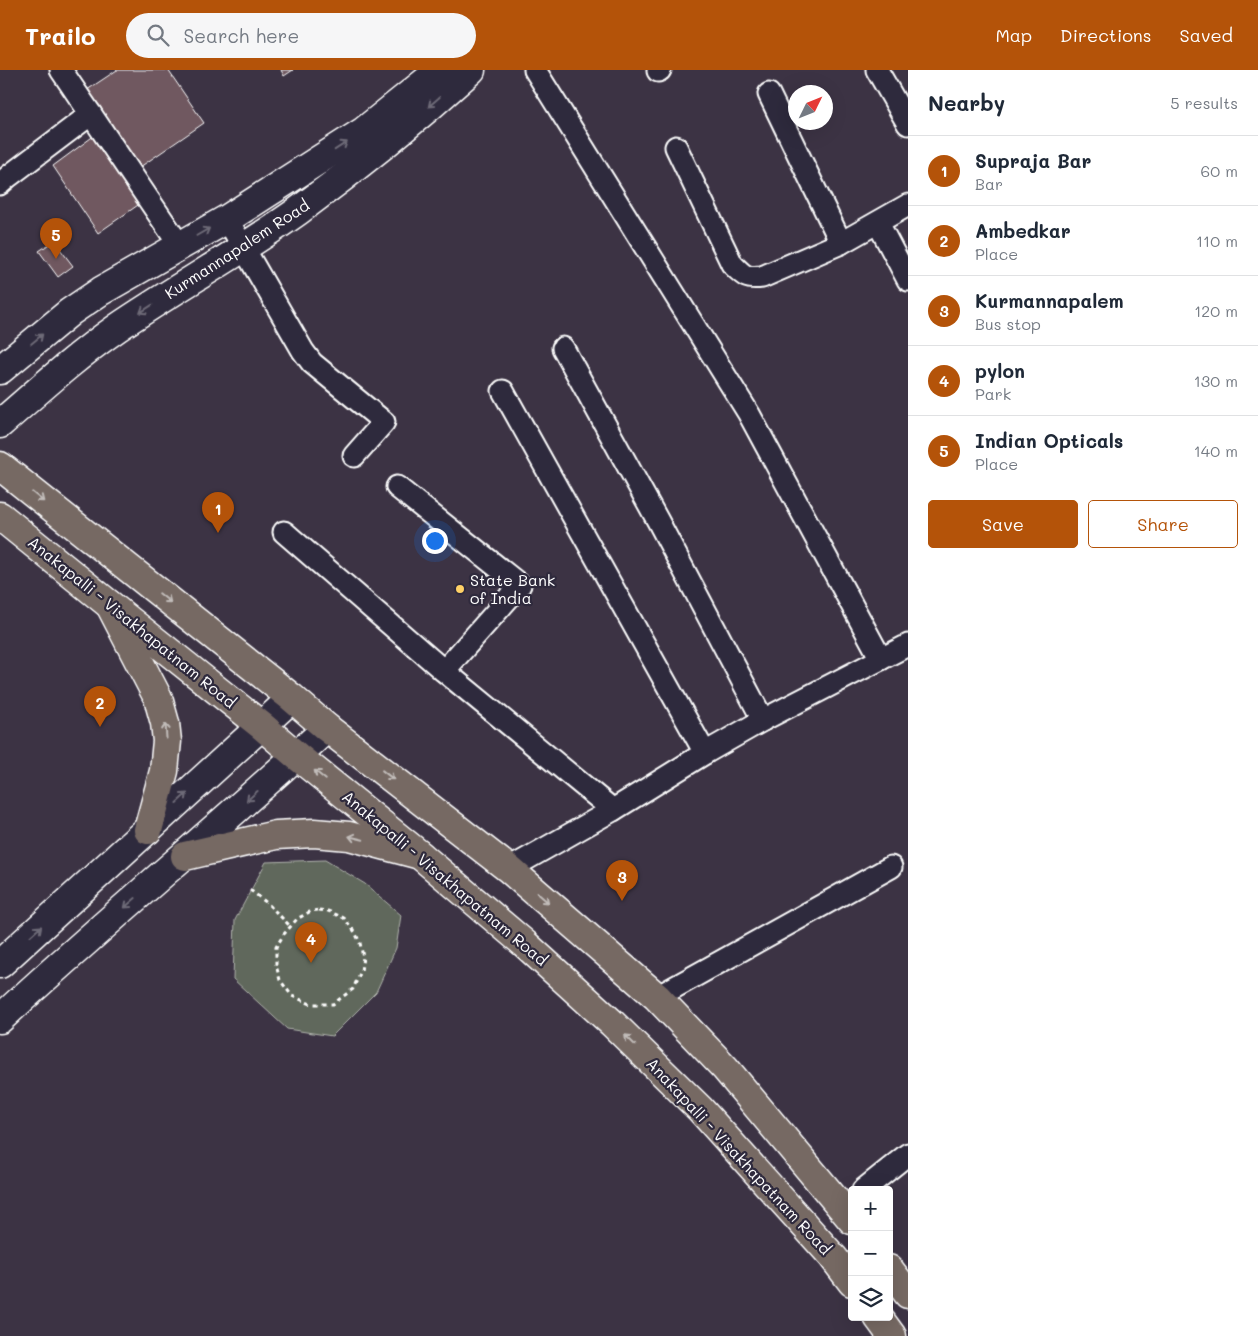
<!DOCTYPE html>
<meta charset="utf-8">
<style>
:root{--surface:#fff;--page:#f6f6f7;--text:#1f2937;--muted:#747a83;--line:#e0e1e3;--accent:#b45309}
body{margin:0;font-family:Mali,sans-serif;background:var(--page);color:var(--text)}
.controls{position:absolute;right:15px;bottom:15px;display:grid;overflow:hidden;border-radius:5px;box-shadow:0 5px 20px #0002}
.controls button{width:45px;height:45px;display:grid;place-items:center;padding:0;border:0;border-bottom:1px solid var(--line);background:var(--surface);color:var(--text);font:25px sans-serif}
.compass{position:absolute;left:788px;top:15px;width:45px;height:45px;border-radius:50%;background:var(--surface);box-shadow:0 5px 20px #0002;rotate:47deg}
.you{position:absolute;left:434px;top:470px;width:18px;height:18px;margin:-12px;border:4px solid #fff;border-radius:50%;background:#1a73e8;box-shadow:0 0 0 8px #1a73e833}
.badge{display:grid;place-items:center;width:32px;height:32px;border-radius:50%;background:var(--accent);color:#fff;font-size:16px;font-weight:700}
.pin{position:absolute;translate:-50% -41px;filter:drop-shadow(0 1px 2px #0008)}
.pin::after{content:'';position:absolute;top:26px;width:18px;height:15px;background:inherit;clip-path:polygon(0 0,100% 0,50% 100%)}
.list{margin:0;padding:0;list-style:none}
h2{display:flex;justify-content:space-between;align-items:center;height:65px;margin:0;padding:0 20px;font-size:21px}
h2 small{font-size:16px;font-weight:400;color:var(--muted)}
.list li{display:grid;grid-template-columns:32px 1fr auto;gap:15px;align-items:center;box-sizing:border-box;height:70px;padding:0 20px;border-top:1px solid var(--line)}
.list b{display:block;font-size:19px;white-space:nowrap}
.list p{margin:0;font-size:16px;white-space:nowrap;color:var(--muted)}
.list em{font-size:16px;font-style:normal;color:var(--muted)}
.actions{display:flex;gap:10px;padding:15px 20px}
.actions a{flex:1;padding:11px 0;border:1px solid var(--accent);border-radius:5px;text-align:center;font-size:18px;color:var(--accent)}
.actions .main{background:var(--accent);color:#fff}
.icon{flex:none;width:28px;height:28px;fill:none;stroke:currentColor;stroke-width:2;stroke-linecap:round;stroke-linejoin:round}
.map{position:relative;flex:none;width:908px;height:1266px;overflow:hidden}
header{display:flex;align-items:center;gap:30px;box-sizing:border-box;height:70px;padding:0 25px;background:var(--accent);color:#fff}
header strong{font-size:24px}
nav{display:flex;gap:28px;margin-inline-start:auto;font-size:18px}
.search{width:350px;height:45px;background:var(--page);display:flex;align-items:center;gap:12px;box-sizing:border-box;padding:0 18px;border-radius:28px;color:var(--muted);font-size:19px}
main{display:flex}
aside{flex:1;background:var(--surface)}
.map>svg:first-child{display:block}
.green{fill:#60685b;stroke:#b0b4ad}
.building{fill:#705961;stroke:#fff}
.lines{fill:none;stroke-linecap:round;stroke-linejoin:round}
.street-casing{stroke:#fff;stroke-width:25}
.secondary-casing{stroke:#fff;stroke-width:31}
.primary-casing{stroke:#fff;stroke-width:31}
.highway-casing{stroke:#fff;stroke-width:31}
.path{stroke:#fff;stroke-width:3;stroke-dasharray:4 4;stroke-linecap:butt}
.street{stroke:#2f2a3d;stroke-width:21}
.secondary{stroke:#2f2a3d;stroke-width:28}
.primary{stroke:#766964;stroke-width:28}
.highway{stroke:#766964;stroke-width:28}
.oneway{stroke:#6d6a77}
.oneway2{stroke:#c1bcb9}
.poi-dot{fill:#ffd166;stroke:#2f2a3d;stroke-width:2}
.labels{text-anchor:middle;stroke-width:4.5;stroke-linejoin:round;paint-order:stroke}
.street-label{font-size:16px;fill:#fff;stroke:#2f2a3d}
.poi-label{font-size:16px;fill:#fff;stroke:#2f2a3d;text-anchor:start}
</style>
<header>
<strong>Trailo</strong>
<div class="search"><svg class="icon" aria-label="search" viewBox="0 0 24 24"><circle cx="10" cy="10" r="6"/><path d="M15 15l6 6"/></svg>Search here</div>
<nav><a>Map</a><a>Directions</a><a>Saved</a></nav>
</header>
<main>
<div class="map">
<svg width="908" height="1266" viewBox="0 0 908 1266">
<rect width="100%" height="100%" fill="#3c3344"/>
<filter id="ink" filterUnits="userSpaceOnUse"><feTurbulence type="fractalNoise" baseFrequency=".02" numOctaves="2"/><feDisplacementMap in="SourceGraphic" scale="10" xChannelSelector="R" yChannelSelector="G"/><feConvolveMatrix kernelMatrix="1 2 1 2 8 2 1 2 1" color-interpolation-filters="sRGB"/></filter>
<g filter="url(#ink)">
<polygon class="green" points="325,790 365,814 401,845 396,878 376,922 332,966 287,959 233,909 235,850 266,792"/>
<g class="building">
<polygon points="117,0 168,0 204,53 140,97 87,20"/>
<polygon points="281,0 293,0 284,6"/>
<polygon points="95,65 141,133 98,163 53,96"/>
<polygon points="54,171 73,196 58,207 39,181"/>
</g>
<g class="lines">
<g class="street-casing">
<g id="street">
<polyline points="61,0 180,176"/>
<polyline points="535,0 749,344 881,589"/>
<polyline points="877,0 908,54"/>
<polyline points="658,1 660,0"/>
<polyline points="769,24 841,173"/>
<path d="M676,77L732,194C744,206 746,209 762,207L841,173L908,135"/>
<polyline points="0,114 9,106 91,44"/>
<polyline points="227,149 303,281 312,293 384,352 354,386"/>
<polyline points="878,153 908,210"/>
<polyline points="563,278 658,451 763,650"/>
<polyline points="503,321 705,683"/>
<polyline points="397,417 520,515 444,601"/>
<polyline points="284,462 444,601 613,740"/>
<polyline points="509,799 613,740 705,683 763,650 908,575"/>
<polyline points="657,927 891,797"/>
<polyline points="863,1120 908,1084"/>
</g>
</g>
<g class="secondary-casing">
<g id="secondary">
<polyline points="0,300 70,242 101,221 227,149 364,61 440,0"/>
<path d="M0,354C38,321 75,287 117,258C176,218 239,183 298,141C358,97 416,50 471,0"/>
<polyline points="0,894 292,628"/>
<path d="M0,949C107,850 219,757 327,658"/>
</g>
</g>
<g class="primary-casing">
<g id="primary">
<polyline points="0,396 292,628 327,658 509,799 657,927 725,998 852,1150"/>
<polyline points="0,446 110,535 262,656 297,686 420,785 525,874 612,953 700,1039 833,1187 852,1212"/>
<polyline points="889,1199 908,1224"/>
<polyline points="878,1247 892,1266"/>
</g>
</g>
<g class="highway-casing">
<g id="highway">
<polyline points="110,535 158,628 165,653 167,671 164,701 148,760"/>
<polyline points="185,786 276,765 314,763 349,766 420,785"/>
</g>
</g>
<g class="path">
<polyline points="250,820 267,833 290,856"/>
<polygon points="319,840 328,841 344,848 355,862 360,873 363,887 361,901 353,919 333,934 311,934 292,926 280,910 276,895 276,877 284,864 297,849 311,841"/>
</g>
<use href="#street" class="street"/>
<use href="#secondary" class="secondary"/>
<use href="#primary" class="primary"/>
<use href="#highway" class="highway"/>
</g>
<defs><path id="oneway-shaft" d="M-6 0H5M1.5-3L5.5 0L1.5 3" fill="none" stroke-width="1.6" stroke-linecap="round" stroke-linejoin="round" transform="scale(1.25)"/></defs>
<g class="oneway">
<use href="#oneway-shaft" transform="translate(434 32) rotate(139)"/>
<use href="#oneway-shaft" transform="translate(341 76) rotate(-33)"/>
<use href="#oneway-shaft" transform="translate(203 162) rotate(-30)"/>
<use href="#oneway-shaft" transform="translate(146 239) rotate(147)"/>
<use href="#oneway-shaft" transform="translate(37 269) rotate(-40)"/>
<use href="#oneway-shaft" transform="translate(252 726) rotate(138)"/>
<use href="#oneway-shaft" transform="translate(182 728) rotate(-42)"/>
<use href="#oneway-shaft" transform="translate(130 833) rotate(139)"/>
<use href="#oneway-shaft" transform="translate(36 861) rotate(-42)"/>
</g>
<g class="oneway2">
<use href="#oneway-shaft" transform="translate(38 427) rotate(39)"/>
<use href="#oneway-shaft" transform="translate(165 528) rotate(39)"/>
<use href="#oneway-shaft" transform="translate(166 661) rotate(-94)"/>
<use href="#oneway-shaft" transform="translate(320 705) rotate(-141)"/>
<use href="#oneway-shaft" transform="translate(388 705) rotate(38)"/>
<use href="#oneway-shaft" transform="translate(356 768) rotate(-166)"/>
<use href="#oneway-shaft" transform="translate(543 828) rotate(41)"/>
<use href="#oneway-shaft" transform="translate(630 970) rotate(-135)"/>
</g>
</g>
<circle class="poi-dot" cx="460" cy="519" r="5"/>
<g class="labels">
<g class="street-label">
<text transform="translate(237 179) rotate(-33)" y="6">Kurmannapalem Road</text>
<text transform="translate(132 552) rotate(39)" y="6">Anakapalli - Visakhapatnam Road</text>
<text transform="translate(445 808) rotate(40)" y="6">Anakapalli - Visakhapatnam Road</text>
<text transform="translate(739 1086) rotate(47)" y="6">Anakapalli - Visakhapatnam Road</text>
</g>
<g class="poi-label">
<text x="470" y="516">State Bank<tspan x="470" dy="18">of India</tspan></text>
</g>
</g>
</svg>
<div class="controls">
<button>+</button>
<button>−</button>
<button><svg class="icon" aria-label="layers" viewBox="0 0 24 24"><path d="M12 4l9 5-9 5-9-5zM3 14l9 5 9-5"/></svg></button>
</div>
<svg class="compass" viewBox="-18 -18 36 36"><path d="M0-13l5 13h-10z" fill="#e53935"/><path d="M0 13l5-13h-10z" fill="#747a83"/></svg>
<div class="you"></div>
<div class="pin badge" style="left:218px;top:463px">1</div>
<div class="pin badge" style="left:100px;top:657px">2</div>
<div class="pin badge" style="left:622px;top:831px">3</div>
<div class="pin badge" style="left:311px;top:893px">4</div>
<div class="pin badge" style="left:56px;top:189px">5</div>
</div>
<aside>
<h2>Nearby<small>5 results</small></h2>
<ul class="list">
<li><span class="badge">1</span><div><b>Supraja Bar</b><p>Bar</p></div><em>60 m</em></li>
<li><span class="badge">2</span><div><b>Ambedkar</b><p>Place</p></div><em>110 m</em></li>
<li><span class="badge">3</span><div><b>Kurmannapalem</b><p>Bus stop</p></div><em>120 m</em></li>
<li><span class="badge">4</span><div><b>pylon</b><p>Park</p></div><em>130 m</em></li>
<li><span class="badge">5</span><div><b>Indian Opticals</b><p>Place</p></div><em>140 m</em></li>
</ul>
<div class="actions"><a class="main">Save</a><a>Share</a></div>
</aside>
</main>
